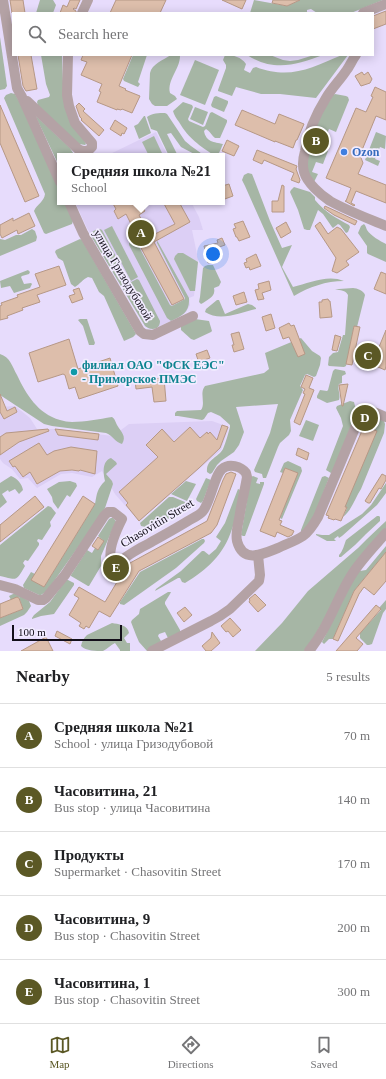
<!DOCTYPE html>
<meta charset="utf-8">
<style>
:root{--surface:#fff;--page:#f2f2f2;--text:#202124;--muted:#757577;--line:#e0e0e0;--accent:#5b5825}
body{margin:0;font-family:"Times New Roman",serif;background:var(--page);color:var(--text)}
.scale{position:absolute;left:12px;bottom:10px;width:110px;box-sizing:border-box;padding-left:4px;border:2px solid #130f1a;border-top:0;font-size:11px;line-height:14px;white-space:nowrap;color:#130f1a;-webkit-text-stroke:3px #f2ecff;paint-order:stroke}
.you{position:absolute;left:213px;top:254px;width:14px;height:14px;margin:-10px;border:3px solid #fff;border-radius:50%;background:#1a73e8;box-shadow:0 0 0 6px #1a73e833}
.badge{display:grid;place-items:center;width:26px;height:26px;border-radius:50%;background:var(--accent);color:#fff;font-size:13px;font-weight:700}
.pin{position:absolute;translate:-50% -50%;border:2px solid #fff;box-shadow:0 1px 4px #0006}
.popup{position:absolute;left:57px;top:153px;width:168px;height:52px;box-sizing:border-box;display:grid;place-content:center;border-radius:0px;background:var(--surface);filter:drop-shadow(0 1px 3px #0005);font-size:13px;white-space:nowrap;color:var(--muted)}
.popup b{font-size:15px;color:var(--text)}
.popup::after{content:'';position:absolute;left:50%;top:100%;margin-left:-8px;border:8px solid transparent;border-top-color:var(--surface)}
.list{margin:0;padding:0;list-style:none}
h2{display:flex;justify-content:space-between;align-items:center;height:52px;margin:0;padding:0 16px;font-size:17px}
h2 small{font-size:13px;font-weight:400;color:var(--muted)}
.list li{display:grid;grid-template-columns:26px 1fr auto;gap:12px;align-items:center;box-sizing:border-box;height:64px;padding:0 16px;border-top:1px solid var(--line)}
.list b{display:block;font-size:15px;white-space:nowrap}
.list p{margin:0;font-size:13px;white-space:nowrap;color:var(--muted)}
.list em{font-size:13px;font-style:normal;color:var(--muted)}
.icon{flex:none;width:22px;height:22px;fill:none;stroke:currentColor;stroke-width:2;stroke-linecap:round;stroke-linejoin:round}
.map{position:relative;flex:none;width:386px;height:651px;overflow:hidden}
.search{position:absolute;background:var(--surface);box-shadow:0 2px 10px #0003;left:12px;right:12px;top:12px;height:44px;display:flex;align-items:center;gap:10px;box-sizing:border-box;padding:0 14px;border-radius:0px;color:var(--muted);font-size:15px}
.sheet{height:372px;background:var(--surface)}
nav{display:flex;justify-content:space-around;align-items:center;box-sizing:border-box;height:56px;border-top:1px solid var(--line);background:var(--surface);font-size:11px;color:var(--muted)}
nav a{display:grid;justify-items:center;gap:2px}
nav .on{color:var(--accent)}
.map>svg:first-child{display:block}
.built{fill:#dccff5}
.green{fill:#a6b6a5}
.building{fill:#ddbeab;stroke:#b69886}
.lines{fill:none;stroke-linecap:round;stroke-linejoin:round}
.minor{stroke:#b4a2a5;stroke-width:10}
.shop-dot{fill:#3f7fe0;stroke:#f2ecff;stroke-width:1.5}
.culture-dot{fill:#0f9aa8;stroke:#f2ecff;stroke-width:1.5}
.labels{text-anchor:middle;stroke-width:3.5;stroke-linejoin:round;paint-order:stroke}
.shop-label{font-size:12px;font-weight:bold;fill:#366cbe;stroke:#f2ecff;text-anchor:start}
.street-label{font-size:12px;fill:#130f1a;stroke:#f2ecff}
.culture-label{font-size:12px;font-weight:bold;fill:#0d838f;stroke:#f2ecff;text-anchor:start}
</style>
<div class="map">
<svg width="386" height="651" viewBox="0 0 386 651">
<rect width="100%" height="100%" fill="#e7dcfc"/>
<g class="built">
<polygon points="156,132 168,156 106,156 139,140"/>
<polygon points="75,202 191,202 199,217 203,230 192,230 198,259 194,296 189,298 190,305 186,312 181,316 154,329 150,329 145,326 87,228"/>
<polygon points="15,406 30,418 37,429 54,429 113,436 129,424 212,421 229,427 221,450 139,521 115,494 102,471 92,477 72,473 61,474 37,488 28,478 20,479 12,469 3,463 0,459 0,407"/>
</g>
<g class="green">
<polygon points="40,0 53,0 56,5 53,13 36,13"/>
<polygon points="254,0 287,6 300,0 383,0 351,13 317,13 311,9 307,10 307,12 309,13 250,13"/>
<polygon points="0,37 7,86 5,89 0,90"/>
<polygon points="41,55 62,55 63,82 85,142 86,144 85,145 79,144 38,106 37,102 38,100 49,97 50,95 46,84"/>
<polygon points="133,55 147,55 138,82 140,84 138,87 124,81 123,79"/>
<path d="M171,55H178L180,56C180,69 167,80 170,93L175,96L177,99L167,106H155L152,104L149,99L150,73C152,64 163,60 171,55Z"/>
<path d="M225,55C234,55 241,57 246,64L244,70L250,73L253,68L256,67C290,80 311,68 342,55H348L316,98L280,94H261L236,87L232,96L218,91V90L226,68V65L223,60Z"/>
<path d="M247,55H270L283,60L290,61L298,60L314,55H323C296,65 274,72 247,55Z"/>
<polygon points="195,60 219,70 205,105 180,95"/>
<path d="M11,93L15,94L20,103L60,192V202H65L73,221L72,224L46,234L44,233L34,211C37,204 44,202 45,194L4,98L6,95Z"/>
<polygon points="335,94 346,96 348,97 349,100 336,132 329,129 321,148 328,151 323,164 316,162 312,172 318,174 314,182 307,172 308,149 317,121 333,95"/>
<polygon points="216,96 228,101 228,103 224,112 212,107 211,105 214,97"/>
<path d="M183,102L192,105L193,107L188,119L189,121L203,127L205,126L210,113L212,112L227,120V122L220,138H215C212,136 210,131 206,129L204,131C206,142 214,142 223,144C221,148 220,154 215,156C199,145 189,139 179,122C176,118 174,115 173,111Z"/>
<polygon points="195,107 208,112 203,125 190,119"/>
<path d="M165,113L167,114L185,141L191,146L205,156H198L181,147L171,133L167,134L178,156H169L157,131L151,129L147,117C152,113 159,113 165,113Z"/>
<polygon points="35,115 70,148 75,156 60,156 60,168"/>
<polygon points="144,116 145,116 151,133 139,139 134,126 138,124"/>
<polygon points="376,132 386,136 385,149 380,147 375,159 380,161 378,166 365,160"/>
<polygon points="154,136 162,153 156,156 149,156 142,142"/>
<path d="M248,173L252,174L254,179L270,221L282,248L292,245L282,267L293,287C309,283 328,274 344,281C326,281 309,287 294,296L245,186L242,180L244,175Z"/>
<path d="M294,187L310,192L315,197V200C325,212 336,218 349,225L350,227L348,232L346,233L340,225L338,224L333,228L332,227L323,214L318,210L310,230H307L304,229L298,210L290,192L291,190Z"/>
<path d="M364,224C366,226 366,228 367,230C371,236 380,241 386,244V262L368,254L367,253V246L358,233L361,226Z"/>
<polygon points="112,226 138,277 131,281 104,230"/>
<polygon points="32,229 35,231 37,237 36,241 0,256 0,239 5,240 16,235 21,235"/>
<path d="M97,229H100L102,230L129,281L131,282L137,279L139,280L160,321C160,330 151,331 145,326L91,236L92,232Z"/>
<path d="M80,239L82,240L135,332L136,334L133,337L124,341L104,296L99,292L92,278L88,277C83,279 80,284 75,287L71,284L63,261L58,258L55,252L56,250Z"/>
<path d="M133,241H135L137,243L170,305L172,306L185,299V298L157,243V241L158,242L189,298C190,312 182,316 171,321L167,318L129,245V243Z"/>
<polygon points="178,253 183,253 198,262 195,291 190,291 174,259 175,256"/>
<path d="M208,265H213L221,282L219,286L214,288C216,296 209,299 203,303L201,304L199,302L200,297L203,268L205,266Z"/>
<polygon points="28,270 30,272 29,274 22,276 21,277 24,284 31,283 32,284 30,288 14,293 10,286 1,288 0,281"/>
<path d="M353,288C357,288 364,291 365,295L357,327L354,326L346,366L344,367L329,366L328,365L329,357L333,353L338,352L343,335H345L348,295C345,290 341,290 335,290L339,289Z"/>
<path d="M217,300H219L225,314L248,304L252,305L256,308V309C239,313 220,322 205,312L206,309Z"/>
<polygon points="80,319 87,319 95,343 94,345 89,345 83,326 78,320"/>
<polygon points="195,319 209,321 212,331 211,332 194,340 191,339 181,330 181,326"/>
<path d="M301,338L312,351L320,356L321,358L320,365L316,376L314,377L307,374L305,375L300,386L303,390L290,420L291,431L289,435L280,443L278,447L266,478H263L262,474L255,472L254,470L270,433L278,404L236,407L244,432L239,445L234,452L221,461L217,465L212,473L210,474L207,472C206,459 218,458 223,449C226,442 228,434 230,427V425L220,416L211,412L208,413L204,419L202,420L178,416H175V413L177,411L201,410C206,403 199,393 205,386L264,373L269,369L265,353Z"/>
<path d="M0,354C10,357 12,366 17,375C26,394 38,414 60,420C64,421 68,422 72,422C85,422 99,419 112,417C115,419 115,421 117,425C121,432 127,436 122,444C115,442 112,435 106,433L52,426L44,424L0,395Z"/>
<path d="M335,369L345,371L346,374L342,376V383L339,384C337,389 341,395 339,400L327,403L317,398V396L320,390L327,391L328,390L333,371Z"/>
<polygon points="350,401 354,402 356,410 356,415 333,472 331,473 326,470 343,426 341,418 336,408 337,406"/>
<path d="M368,416L384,421L385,424L384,433L361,489C355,498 352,510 343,517L347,508L344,506L362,432L358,431L364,420Z"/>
<polygon points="306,420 319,425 313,441 299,436"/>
<path d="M111,458L116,462L117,464L106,474L112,481L113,484L105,508L98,519L47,591L41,595H39L24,588L23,585L31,572L35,574L32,580L44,587L95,504C97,493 97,489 105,481C103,473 102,461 111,458Z"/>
<polygon points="288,461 301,467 302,471 282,519 280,518 297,473 285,468 283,473 280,472 284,463"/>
<path d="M11,476C17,478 22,484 23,490L19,494L15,489L9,492L8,490L2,494L7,502L0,508V483Z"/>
<polygon points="253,476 258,478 256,483 260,484 260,482 264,482 264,484 245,536 243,536 241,535 251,477"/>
<polygon points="325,476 329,478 312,522 301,532 301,530 322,477"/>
<polygon points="206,478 211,480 203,501 201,503 197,501 196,499"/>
<polygon points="70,481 76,483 77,486 70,497 67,495 58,509 53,502 52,497 47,489 59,482"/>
<polygon points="186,481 196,484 187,501 171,494"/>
<polygon points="386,483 386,493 377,505 342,536 339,538 338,536 334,539 336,541 327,541 316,535 316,534 322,535 329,535 362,514 371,505"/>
<path d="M238,489L240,490C238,502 237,517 232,529C224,554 207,570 185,583L182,582L180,578H178L155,591L156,589L181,571L202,551H204L209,555L216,549L221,541L216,537L225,523Z"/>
<path d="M169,497H173L185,502L187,505C180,514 161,522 151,528L141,526L140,523Z"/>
<path d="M48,506L51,507L56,513L50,522L51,526L42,540L38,539L37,541L39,543V545L28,561L25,560L23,563L25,566C16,582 17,580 0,576V545Z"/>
<path d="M377,516H379L380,517V521L366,534L355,545L341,557H339V555C343,551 344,545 346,540Z"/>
<polygon points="111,518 113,518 116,521 101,556 101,566 89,586 88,586 71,576 71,575 87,550 92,553 95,548 98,550 104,541 98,536 109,519"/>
<polygon points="386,521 386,528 366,549 312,640 304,651 255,651 282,623 308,591 358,548 367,539"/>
<polygon points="202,539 204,539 205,541 204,543 176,568 124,605 120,604 120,602 140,572"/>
<polygon points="386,546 386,552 354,591 333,639 329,639 324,644 322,642 355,576 360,571 366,570"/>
<polygon points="66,580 68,580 74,583 74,585 54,614 41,616 32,619 32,618 34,615 50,602"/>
<polygon points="168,592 171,592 170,594 165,602 165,604 180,630 180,632 168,638 165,632 159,634 158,636 161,641 147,651 139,642 136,635 131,622 132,620 139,614 140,609"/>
<polygon points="15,593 29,601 31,606 27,612 24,615 0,626 0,618 23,609 19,597 11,600 9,596"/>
<polygon points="386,600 386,609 383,613 372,644 369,645 367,645 360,638 360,633 381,610 379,608"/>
<path d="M112,623C118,624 128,625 129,633L124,638L127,643H130V651H120V650L115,643C111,645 107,649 103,651C96,651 86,651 81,646C82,641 84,638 87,635Z"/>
</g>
<g class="building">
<polygon points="10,0 23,0 25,13 12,13"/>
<polygon points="70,0 80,0 76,9 74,8 73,9 76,11 76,13 60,13 63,5 67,7"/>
<polygon points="116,0 166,0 160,13 110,13"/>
<polygon points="222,0 246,0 242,9"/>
<polygon points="273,0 300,0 287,6 272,3"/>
<polygon points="386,11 386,24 373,29 373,16"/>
<polygon points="18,55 31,55 37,89 26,91 23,86"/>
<polygon points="83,55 132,55 119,86 126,89 125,90 140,96 132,113 122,109 121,110 117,109 117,110 97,102 101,92 99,91 102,84 81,75 87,62 81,60"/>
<polygon points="362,72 364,75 368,72 372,79 370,83 361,86 355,76"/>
<polygon points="375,87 386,92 386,120 376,116 360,155 363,163 358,174 386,185 386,203 356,191 351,203 355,205 354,206 345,201 346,201 351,188 326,178 356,108 366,112 373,97 371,96"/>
<polygon points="79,103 85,109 83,111 104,130 99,136 81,120 82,119 80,117 76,106"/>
<polygon points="0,105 39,196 25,202 0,143"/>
<polygon points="242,110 275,124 279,114 304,124 297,140 296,140 293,148 275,141 275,142 235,125"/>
<polygon points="115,120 127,128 124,134 122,133 121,136 110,129"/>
<polygon points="227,140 239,146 234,156 222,151"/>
<polygon points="257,150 297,166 296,169 300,180 299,183 291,180 294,173 264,160 262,164 253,160"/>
<polygon points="229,184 233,196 222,200 222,186"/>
<polygon points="282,185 284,186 284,212 272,212 272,201 278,201"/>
<polygon points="112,202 140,202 145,211 139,215 147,230 148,230 151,236 175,224 163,202 179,202 190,222 154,242 184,299 172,305 135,237 137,236 126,214 118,219 114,211 116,209"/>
<polygon points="325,206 357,221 355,225 334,215 324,208"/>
<polygon points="29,213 35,226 18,234 17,230 2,238 0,234 0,225 13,218 13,221"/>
<polygon points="243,221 250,237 239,241 237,237 236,237 233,229 236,228 234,224"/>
<polygon points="286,222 291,232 281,238 276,228"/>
<polygon points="320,222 328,234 337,227 341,229 359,252 346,261 349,265 337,273 332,271 336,258 315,226"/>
<polygon points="222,238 225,245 211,250 214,262 208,263 204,246 218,243 217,240"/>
<polygon points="256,254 261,266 250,270 249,267 246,268 244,263 247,262 246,259"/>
<polygon points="59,266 66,285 37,295 40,302 22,308 23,310 7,316 8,318 0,320 0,306 2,305 1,303 18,297 17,295 40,287 35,274"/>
<polygon points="381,272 386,274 386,294 374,289"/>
<polygon points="269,281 271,290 262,293 264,299 258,300 255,290 259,289 258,284"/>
<polygon points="79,288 83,299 72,303 69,296 75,294 73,290"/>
<polygon points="244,292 247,302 236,305 233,296"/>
<polygon points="328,299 329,301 330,301 332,317 320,318 319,302 322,302 322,300"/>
<polygon points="271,314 275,328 266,331 262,317"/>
<polygon points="289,323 291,326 294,325 305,354 298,357 289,337 283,339 279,328"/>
<polygon points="354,326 360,327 352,365 346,364"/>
<polygon points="386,330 386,366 385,370 364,361 371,343 379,347"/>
<polygon points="239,332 244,349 234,352 232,345 234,345 231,334"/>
<polygon points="335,335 341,337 337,351 332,350"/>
<polygon points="69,339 78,369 110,358 118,386 79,399 75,387 69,389 65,375 63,374 38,382 29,353"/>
<polygon points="207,350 210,358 204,360 206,364 200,366 196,354"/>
<polygon points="306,375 313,378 309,388 314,390 300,425 294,422 305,394 303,393 305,389 301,387"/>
<polygon points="164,378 166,401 154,402 152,387 136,389 135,380"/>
<polygon points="348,384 343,406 342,406 339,385"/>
<polygon points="0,394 7,411 15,407 17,412 4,419 0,412"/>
<polygon points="222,425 228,427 220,448 199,468 139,521 126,505 128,503 119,492 158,457 146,445 162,429 174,442 190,427 200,438 207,432 208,434 210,432 217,440"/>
<polygon points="364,426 377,431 345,507 347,507 341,521 335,519 334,520 328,518 329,516 326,515"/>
<polygon points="48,429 49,431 19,442 0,455 0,437 6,433"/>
<polygon points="55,429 99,434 98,440 58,435"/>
<polygon points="39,443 47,455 54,451 71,447 97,451 95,474 80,470 79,471 72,470 60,471 37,484 30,472 23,477 15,466 13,467 9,461"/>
<polygon points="298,448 309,453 307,460 296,455"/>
<polygon points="285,468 298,473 279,520 282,521 280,525 294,531 292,535 288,537 277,532 275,537 260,531"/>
<polygon points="231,472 236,474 217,525 211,533 139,571 110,617 99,611 89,628 86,626 84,629 79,626 81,623 69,615 79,598 74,595 79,587 105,602 126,567 130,563 207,521 223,480 226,474"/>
<polygon points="382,474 386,476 386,480 381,489 379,488 370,503 368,503 365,501"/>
<polygon points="35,496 44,507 0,542 0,525"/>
<polygon points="83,496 95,504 44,587 31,580"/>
<polygon points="98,537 104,541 98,550 92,546"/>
<polygon points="386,552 386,581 374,595 364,587 359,594 338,641 333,639 354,591"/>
<polygon points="255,594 266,605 258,612 249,602 250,600 249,599"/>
<polygon points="17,597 19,598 23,609 0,618 0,604"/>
<polygon points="376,605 381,609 356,638 363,644 357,651 336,651"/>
<polygon points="185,607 192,615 184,622 177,613"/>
<polygon points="230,618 241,630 233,637 228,631 226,632 221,626"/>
<polygon points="57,631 72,639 70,644 55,636"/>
<polygon points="212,632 220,643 211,651 206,651 202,646 211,638"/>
<polygon points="46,637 53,651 21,651"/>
</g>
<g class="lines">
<g class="minor">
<polyline points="3,0 17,88 22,97 60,182"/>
<polyline points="82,13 88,0"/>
<polyline points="363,13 386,4"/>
<path d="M356,55C352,60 350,66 346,71C340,80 332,88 326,98C316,114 308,132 305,151C303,158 302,165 304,172C307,183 321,195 330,201C348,211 367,218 386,226"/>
<path d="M27,101L78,149C84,152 88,152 92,147V143L75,123L69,106L67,95L68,55"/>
<polyline points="69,202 83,233 140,331 144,334 153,335 193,316"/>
<path d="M0,585L15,589L38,600H43L46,598L65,575L104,516L108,512H113L122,519C117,529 108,549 111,560L117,563C127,556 137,549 148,544C162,536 175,529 188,521C193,518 200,515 203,511C211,501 214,476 222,469C229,463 241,466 246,473L247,477C245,489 242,501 240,513C239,522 235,532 237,541C243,564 263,554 278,548C286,544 296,541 303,536C310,531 314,524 318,517L360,416C368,406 377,414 386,417"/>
<polyline points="152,651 211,621 220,616 230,609 259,581 260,575 258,555"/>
<path d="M309,651C328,628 336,600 351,576C360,561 374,547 386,533"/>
</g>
</g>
<circle class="shop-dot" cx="344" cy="152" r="4"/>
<circle class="culture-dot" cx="74" cy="372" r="4"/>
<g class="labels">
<g class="shop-label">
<text x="352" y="156">Ozon</text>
</g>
<g class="street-label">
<text transform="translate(123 275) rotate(59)" y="4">улица Гризодубовой</text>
<text transform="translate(157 523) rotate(-31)" y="4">Chasovitin Street</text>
</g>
<g class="culture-label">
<text x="82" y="369">филиал ОАО "ФСК ЕЭС"<tspan x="82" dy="14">- Приморское ПМЭС</tspan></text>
</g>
</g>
</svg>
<div class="scale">100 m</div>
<div class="you"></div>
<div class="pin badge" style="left:141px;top:233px">A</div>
<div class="popup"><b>Средняя школа №21</b>School</div>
<div class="pin badge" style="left:316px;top:141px">B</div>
<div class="pin badge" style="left:368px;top:356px">C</div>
<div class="pin badge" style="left:365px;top:418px">D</div>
<div class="pin badge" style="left:116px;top:568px">E</div>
<div class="search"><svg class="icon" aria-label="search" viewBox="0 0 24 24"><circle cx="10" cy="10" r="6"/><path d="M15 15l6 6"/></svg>Search here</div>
</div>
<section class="sheet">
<h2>Nearby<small>5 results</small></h2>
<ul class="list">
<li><span class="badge">A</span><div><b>Средняя школа №21</b><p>School · улица Гризодубовой</p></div><em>70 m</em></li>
<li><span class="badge">B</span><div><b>Часовитина, 21</b><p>Bus stop · улица Часовитина</p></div><em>140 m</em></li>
<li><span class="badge">C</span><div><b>Продукты</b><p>Supermarket · Chasovitin Street</p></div><em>170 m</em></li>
<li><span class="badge">D</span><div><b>Часовитина, 9</b><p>Bus stop · Chasovitin Street</p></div><em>200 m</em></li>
<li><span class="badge">E</span><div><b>Часовитина, 1</b><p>Bus stop · Chasovitin Street</p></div><em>300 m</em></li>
</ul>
</section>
<nav>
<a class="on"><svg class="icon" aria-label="map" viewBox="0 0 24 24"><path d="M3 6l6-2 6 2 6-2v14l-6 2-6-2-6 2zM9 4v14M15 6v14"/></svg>Map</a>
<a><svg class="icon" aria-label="directions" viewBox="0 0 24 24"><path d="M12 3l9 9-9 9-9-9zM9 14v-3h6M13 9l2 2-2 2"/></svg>Directions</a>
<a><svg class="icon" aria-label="saved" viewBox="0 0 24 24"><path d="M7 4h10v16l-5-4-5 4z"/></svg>Saved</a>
</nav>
